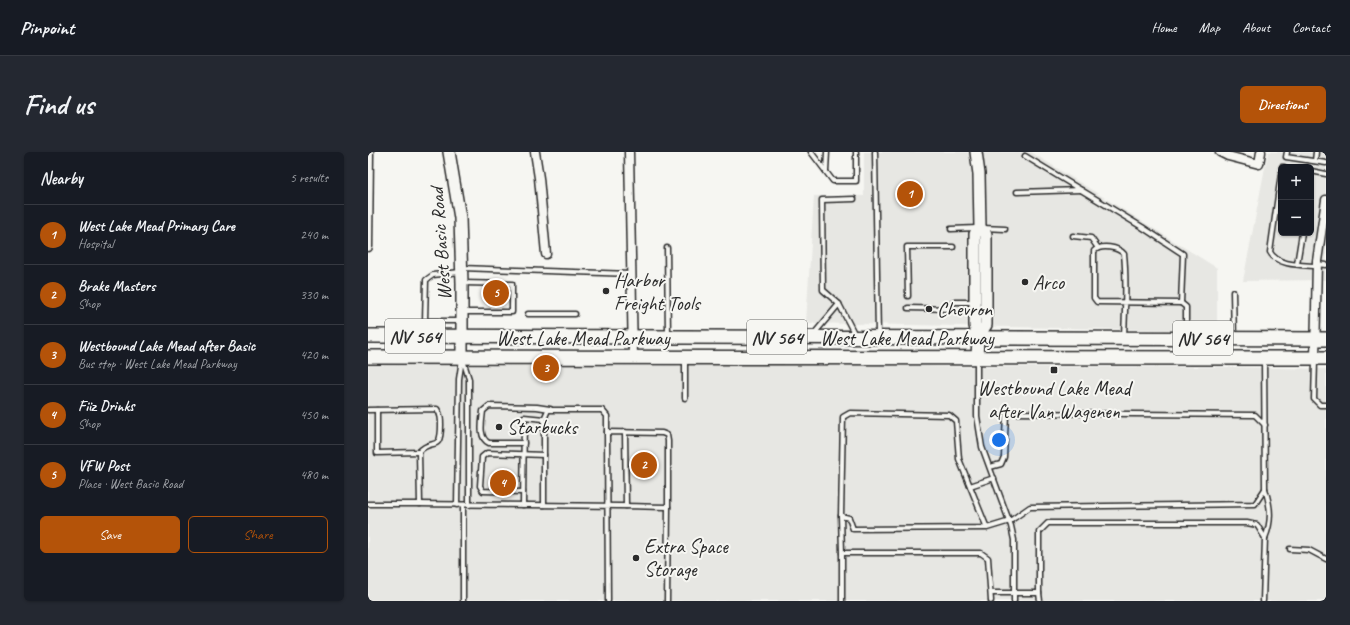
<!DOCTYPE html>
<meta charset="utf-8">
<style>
:root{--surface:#171b24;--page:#242831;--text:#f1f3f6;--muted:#9ea1a6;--line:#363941;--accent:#b45309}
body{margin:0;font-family:Caveat,sans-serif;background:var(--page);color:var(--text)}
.controls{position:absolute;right:12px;top:12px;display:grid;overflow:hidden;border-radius:6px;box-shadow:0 1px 3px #0004}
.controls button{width:36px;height:36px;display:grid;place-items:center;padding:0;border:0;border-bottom:1px solid var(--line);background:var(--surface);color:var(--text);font:20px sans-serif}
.you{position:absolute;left:631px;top:288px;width:14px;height:14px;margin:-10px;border:3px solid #fff;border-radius:50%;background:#1a73e8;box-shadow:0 0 0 6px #1a73e833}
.badge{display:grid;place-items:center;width:26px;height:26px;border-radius:50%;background:var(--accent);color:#fff;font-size:13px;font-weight:700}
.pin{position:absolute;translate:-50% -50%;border:2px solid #fff;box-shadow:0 1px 4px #0006}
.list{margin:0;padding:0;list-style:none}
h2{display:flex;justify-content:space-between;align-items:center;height:52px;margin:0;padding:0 16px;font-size:17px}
h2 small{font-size:13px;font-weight:400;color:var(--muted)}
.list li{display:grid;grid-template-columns:26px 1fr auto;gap:12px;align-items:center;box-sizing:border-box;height:60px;padding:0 16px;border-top:1px solid var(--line)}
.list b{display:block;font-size:15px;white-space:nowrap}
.list p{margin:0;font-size:13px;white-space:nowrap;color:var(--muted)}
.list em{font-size:13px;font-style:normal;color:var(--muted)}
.actions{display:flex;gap:8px;padding:12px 16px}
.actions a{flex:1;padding:9px 0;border:1px solid var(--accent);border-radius:6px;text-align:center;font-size:14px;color:var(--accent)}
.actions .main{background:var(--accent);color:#fff}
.map{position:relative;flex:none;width:958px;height:449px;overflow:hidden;border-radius:6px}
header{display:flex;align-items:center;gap:24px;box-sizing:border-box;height:56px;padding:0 20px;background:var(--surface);border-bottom:1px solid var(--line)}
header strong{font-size:19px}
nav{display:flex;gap:22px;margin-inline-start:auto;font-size:14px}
.intro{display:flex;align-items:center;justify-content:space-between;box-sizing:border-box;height:96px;padding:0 24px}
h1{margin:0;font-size:28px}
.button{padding:10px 18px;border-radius:6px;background:var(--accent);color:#fff;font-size:14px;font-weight:700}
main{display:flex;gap:24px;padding:0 24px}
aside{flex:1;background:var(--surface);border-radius:6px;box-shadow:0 1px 3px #0004}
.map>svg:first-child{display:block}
.built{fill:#e7e7e3;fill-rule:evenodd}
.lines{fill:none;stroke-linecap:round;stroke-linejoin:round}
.lane-casing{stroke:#2b2b2b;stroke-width:7}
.street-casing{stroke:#2b2b2b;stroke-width:11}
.secondary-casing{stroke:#2b2b2b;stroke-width:14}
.primary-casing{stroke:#2b2b2b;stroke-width:16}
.lane{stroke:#f6f6f2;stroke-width:4}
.street{stroke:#f6f6f2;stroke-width:8}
.secondary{stroke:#f6f6f2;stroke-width:11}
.primary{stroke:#f6f6f2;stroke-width:13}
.poi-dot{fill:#2b2b2b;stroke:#f6f6f2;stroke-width:1.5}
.labels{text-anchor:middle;stroke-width:4;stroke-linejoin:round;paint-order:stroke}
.shield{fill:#f6f6f2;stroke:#686867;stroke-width:1}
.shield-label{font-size:19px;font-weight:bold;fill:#2b2b2b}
.street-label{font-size:20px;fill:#2b2b2b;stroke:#f6f6f2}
.poi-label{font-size:20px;fill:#2b2b2b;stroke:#f6f6f2;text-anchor:start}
</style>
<header>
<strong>Pinpoint</strong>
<nav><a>Home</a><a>Map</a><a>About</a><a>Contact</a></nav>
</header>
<div class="intro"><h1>Find us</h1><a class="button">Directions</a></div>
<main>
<aside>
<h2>Nearby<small>5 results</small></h2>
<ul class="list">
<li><span class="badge">1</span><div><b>West Lake Mead Primary Care</b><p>Hospital</p></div><em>240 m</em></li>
<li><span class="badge">2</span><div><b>Brake Masters</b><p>Shop</p></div><em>330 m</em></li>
<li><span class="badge">3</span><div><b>Westbound Lake Mead after Basic</b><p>Bus stop · West Lake Mead Parkway</p></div><em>420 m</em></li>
<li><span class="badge">4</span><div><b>Fiiz Drinks</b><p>Shop</p></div><em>450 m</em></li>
<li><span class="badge">5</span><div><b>VFW Post</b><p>Place · West Basic Road</p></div><em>480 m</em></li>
</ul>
<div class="actions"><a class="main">Save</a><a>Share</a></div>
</aside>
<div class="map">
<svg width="958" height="449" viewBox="0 0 958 449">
<rect width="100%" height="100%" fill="#f6f6f2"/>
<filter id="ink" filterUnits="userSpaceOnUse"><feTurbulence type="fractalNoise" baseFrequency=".025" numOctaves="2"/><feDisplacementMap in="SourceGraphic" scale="8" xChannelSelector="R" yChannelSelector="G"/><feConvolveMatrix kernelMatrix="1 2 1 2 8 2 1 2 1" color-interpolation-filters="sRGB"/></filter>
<g filter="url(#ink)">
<g class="built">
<polygon points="496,0 663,0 849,116 849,179 438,171 446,44 496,44"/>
<path d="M900,0H958V128L875,129ZM913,15H943V81H913Z"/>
<polygon points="314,206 589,215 866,215 958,217 958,449 0,449 0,213 313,214"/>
</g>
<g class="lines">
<g class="lane-casing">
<g id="lane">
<polyline points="443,0 465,29 488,29 488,0"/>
<polyline points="507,0 510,184"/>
<polyline points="919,0 918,5 958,11"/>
<path d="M657,4L774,75L815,102L813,151L729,150L726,146V99C733,92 750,95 756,102C759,129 757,157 756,184"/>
<polyline points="947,9 948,0"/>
<polyline points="914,15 916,15"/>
<polyline points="458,19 459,0"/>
<polyline points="943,19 958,22"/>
<path d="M913,22L902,100C909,114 935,113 948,114"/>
<polyline points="649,40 713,38"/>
<polyline points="615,76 637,77"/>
<polyline points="583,77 609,76"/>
<polyline points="705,84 723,86 730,96"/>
<polyline points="299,96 300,182"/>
<polyline points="929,112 934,81"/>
<polyline points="948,112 958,113"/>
<polyline points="94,116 263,122"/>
<polyline points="92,120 65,123 58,128 57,169 94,169"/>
<polyline points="95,131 144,132 144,160 95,160"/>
<polyline points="865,140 866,186"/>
<polyline points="540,144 539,95 585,95"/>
<polyline points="585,150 606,150"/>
<polyline points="813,151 818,155 818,185"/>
<polyline points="471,152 455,138 454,48 486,47"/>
<polyline points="540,156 585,157"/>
<polyline points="160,162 207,162"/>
<polyline points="445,183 471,152 487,183"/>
<polyline points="317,206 317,246"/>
<polyline points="609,207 609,264 614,295 643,374 646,388 646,449"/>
<polyline points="95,208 101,227 101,353"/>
<polyline points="947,209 946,247 952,253 958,253"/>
<path d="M0,258L69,257C73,263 73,267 73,273C73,302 63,285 51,300L52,352H0"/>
<polyline points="9,258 9,301 51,300"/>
<polyline points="257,280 258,354"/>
<path d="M156,291H121C110,286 114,269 115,259L121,254L169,255L182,257"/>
<polyline points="622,315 633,312 636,305 638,263 641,261 887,263 897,273"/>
<polyline points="602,334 626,326"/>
<polyline points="155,340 115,339 112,334 114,305 119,301 176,303"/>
<path d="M52,352C135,353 217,353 300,355V289L299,283L294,281L239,280L240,449"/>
<polyline points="89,353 91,227 94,207"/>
<polyline points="155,353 156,265 176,267"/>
<polyline points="176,353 176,267 180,258 234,258 239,264 239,280"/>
<polyline points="473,364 474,401"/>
<polyline points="619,376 591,307 588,269 581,263 482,261 475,265 473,364 481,366 485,377 619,376 642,369 662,355 887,352 897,337"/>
<polyline points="922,397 941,398 958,407"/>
<polyline points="623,441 671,441 672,449"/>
<polyline points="671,441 671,380 680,371 879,371 889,373 897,386"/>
<polyline points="95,449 95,353"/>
<polyline points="299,449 300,355"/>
<polyline points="474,449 474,401 613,401 620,406 623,449"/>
<path d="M895,449L897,386C904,369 903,355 897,337L896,207"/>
</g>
</g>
<g class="street-casing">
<g id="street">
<polyline points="167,0 171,26 178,102"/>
<polyline points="261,0 265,206"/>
<polyline points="852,0 860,4 891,12 893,0"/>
<polyline points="0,95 1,0"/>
<polyline points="947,206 949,109 958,48"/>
</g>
</g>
<g class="secondary-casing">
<g id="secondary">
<polyline points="81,0 92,66 94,131 94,206"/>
<polyline points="608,0 611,22 612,76 607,82 607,174 610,185 609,206"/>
<polyline points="610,185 618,173 618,82 612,76"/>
</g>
</g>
<g class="primary-casing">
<g id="primary">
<polyline points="0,184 958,187"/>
<polyline points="0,205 958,206"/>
</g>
</g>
<use href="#lane" class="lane"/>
<use href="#street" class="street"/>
<use href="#secondary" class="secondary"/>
<use href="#primary" class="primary"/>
</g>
</g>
<g class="poi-dot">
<circle cx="657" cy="130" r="4"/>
<circle cx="238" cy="139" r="4"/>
<circle cx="561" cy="157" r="4"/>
<rect x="682" y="214" width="8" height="8" rx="2"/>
<circle cx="131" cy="275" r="4"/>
<circle cx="268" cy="406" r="4"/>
</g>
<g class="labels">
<g class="shield">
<rect x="17" y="167" width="60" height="34" rx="3"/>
<rect x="379" y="168" width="60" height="34" rx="3"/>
<rect x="805" y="169" width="60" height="34" rx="3"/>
</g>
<g class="shield-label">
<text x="47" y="191">NV 564</text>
<text x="409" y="192">NV 564</text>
<text x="835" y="193">NV 564</text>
</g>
<g class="street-label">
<text transform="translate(72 92) rotate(-94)" y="7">West Basic Road</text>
<text x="215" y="193">West Lake Mead Parkway</text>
<text x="539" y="193">West Lake Mead Parkway</text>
</g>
<g class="poi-label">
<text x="246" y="135">Harbor<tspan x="246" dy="23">Freight Tools</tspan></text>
<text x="665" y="137">Arco</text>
<text x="569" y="164">Chevron</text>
<text x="686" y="243" text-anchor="middle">Westbound Lake Mead<tspan x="686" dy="23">after Van Wagenen</tspan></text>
<text x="139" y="282">Starbucks</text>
<text x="276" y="401">Extra Space<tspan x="276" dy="23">Storage</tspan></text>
</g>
</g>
</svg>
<div class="controls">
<button>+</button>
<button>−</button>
</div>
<div class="you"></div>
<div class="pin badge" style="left:542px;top:42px">1</div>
<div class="pin badge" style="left:276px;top:313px">2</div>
<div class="pin badge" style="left:178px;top:216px">3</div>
<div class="pin badge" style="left:135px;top:331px">4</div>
<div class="pin badge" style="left:128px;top:141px">5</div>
</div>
</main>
